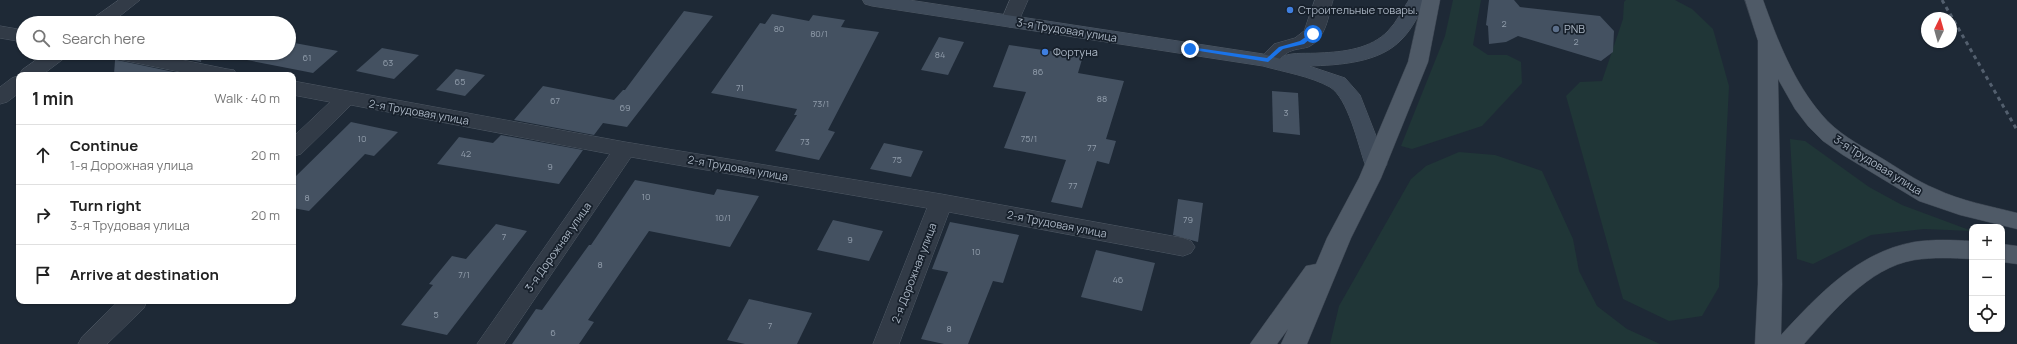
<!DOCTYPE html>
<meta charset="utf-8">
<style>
:root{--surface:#fff;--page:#f6f6f6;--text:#222;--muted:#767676;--line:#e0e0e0}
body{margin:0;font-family:Manrope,sans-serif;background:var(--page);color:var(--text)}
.controls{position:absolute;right:12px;bottom:12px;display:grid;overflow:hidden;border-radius:8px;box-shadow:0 1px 3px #0004}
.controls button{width:36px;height:36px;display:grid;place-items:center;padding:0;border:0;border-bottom:1px solid var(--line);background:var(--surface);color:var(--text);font:20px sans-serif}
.compass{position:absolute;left:1921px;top:12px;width:36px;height:36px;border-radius:50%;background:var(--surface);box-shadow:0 1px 3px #0004;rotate:5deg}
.stop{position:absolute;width:12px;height:12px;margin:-9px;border:3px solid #1a73e8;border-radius:50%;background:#fff}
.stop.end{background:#1a73e8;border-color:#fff;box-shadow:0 1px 4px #0008}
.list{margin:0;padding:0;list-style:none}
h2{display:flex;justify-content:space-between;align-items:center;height:52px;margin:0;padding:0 16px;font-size:17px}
h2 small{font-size:13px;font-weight:400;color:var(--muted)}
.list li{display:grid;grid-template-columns:26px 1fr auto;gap:12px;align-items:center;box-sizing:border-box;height:60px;padding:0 16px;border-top:1px solid var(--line)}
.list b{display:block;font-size:15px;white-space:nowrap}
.list p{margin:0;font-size:13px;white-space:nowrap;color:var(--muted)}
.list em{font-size:13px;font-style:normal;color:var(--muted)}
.icon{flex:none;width:22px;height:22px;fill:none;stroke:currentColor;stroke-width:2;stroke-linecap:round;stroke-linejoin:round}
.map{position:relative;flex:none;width:2017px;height:344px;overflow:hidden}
.search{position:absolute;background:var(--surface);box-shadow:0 1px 3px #0004;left:16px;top:16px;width:280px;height:44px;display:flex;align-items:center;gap:10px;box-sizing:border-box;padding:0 14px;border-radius:22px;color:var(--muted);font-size:15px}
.panel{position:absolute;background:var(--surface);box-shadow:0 1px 3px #0004;left:16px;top:72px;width:280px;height:232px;border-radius:8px}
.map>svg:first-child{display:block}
.green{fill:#203637}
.building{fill:#445161}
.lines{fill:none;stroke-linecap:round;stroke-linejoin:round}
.street-casing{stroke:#4f5965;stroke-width:1}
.secondary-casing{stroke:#4f5965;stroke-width:1}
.primary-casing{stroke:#3b4450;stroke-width:1}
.street{fill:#323b47;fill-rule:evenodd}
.secondary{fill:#3f4b5a;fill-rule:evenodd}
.primary{fill:#4f5a67;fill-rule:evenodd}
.rail{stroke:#535f6e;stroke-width:3;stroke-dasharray:4 4;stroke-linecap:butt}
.route{fill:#1a73e8}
.shop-dot{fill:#3f7fe0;stroke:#17202b;stroke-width:1.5}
.service-dot{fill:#5c6f8a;stroke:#17202b;stroke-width:1.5}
.labels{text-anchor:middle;stroke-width:3.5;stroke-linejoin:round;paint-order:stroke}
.number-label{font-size:9px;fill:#919dab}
.poi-label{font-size:11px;fill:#abb6c4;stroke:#17202b;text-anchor:start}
.street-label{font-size:11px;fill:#abb6c4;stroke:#17202b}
</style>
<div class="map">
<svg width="2017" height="344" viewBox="0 0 2017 344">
<rect width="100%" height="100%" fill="#1e2936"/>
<g class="green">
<polygon points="1453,0 1481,0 1473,45 1488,55 1507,55 1521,62 1522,83 1482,126 1412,149 1401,146 1445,36"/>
<polygon points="1626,0 1675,0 1692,9 1713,29 1729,86 1719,287 1702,316 1669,321 1623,299 1566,96 1580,82 1602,81 1623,19 1624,2"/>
<polygon points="1790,139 1805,141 1869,187 1902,205 1972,231 1924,229 1871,235 1813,264 1797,259"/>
<polygon points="1459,152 1495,155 1542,171 1573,239 1579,271 1597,306 1627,329 1660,344 1330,344 1339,306 1411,179 1426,166"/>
</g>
<g class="building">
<polygon points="1489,0 1514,0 1520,7 1600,16 1614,31 1613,52 1601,61 1518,36 1506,42 1489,44 1488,26 1486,25"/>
<polygon points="684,11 713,16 627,127 603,123 594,135 514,120 543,86 614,100 623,90 625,90"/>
<polygon points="772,14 809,21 813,15 845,20 841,27 879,32 828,130 835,132 819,160 775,151 797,115 794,115 797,109 711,93 760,23 765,24"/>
<polygon points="939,37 964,42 948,75 921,70"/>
<polygon points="289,42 338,51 313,73 211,53 289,53"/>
<polygon points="1009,45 1083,56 1078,73 1124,81 1106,139 1116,141 1109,164 1097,161 1082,208 1051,202 1066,160 1004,148 1026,92 993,87"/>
<polygon points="382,48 419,55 394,79 356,71"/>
<polygon points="156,53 202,53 201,62"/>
<polygon points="115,60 117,60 188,75 114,75"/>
<polygon points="456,69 485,75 465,96 436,90"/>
<polygon points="1272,91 1298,93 1300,135 1273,132"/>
<polygon points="351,122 398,132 374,156 365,154 309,211 293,208 293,179"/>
<polygon points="501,135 583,150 559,184 437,164 459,137 493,143"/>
<polygon points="884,143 923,151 911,177 870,169"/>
<polygon points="635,180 714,195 717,189 759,196 730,247 649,231 588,320 594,322 579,344 512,344 536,309 542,310 589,245 591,245"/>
<polygon points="1178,199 1203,203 1198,242 1173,235"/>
<polygon points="833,220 883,231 869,261 817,250"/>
<polygon points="950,222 1019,235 1003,283 993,281 968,344 944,344 921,339 948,272 932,269"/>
<polygon points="496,224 527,231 447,335 401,325 433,285 429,284 452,256 466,259"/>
<polygon points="1096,250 1155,263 1142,311 1081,297"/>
<polygon points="749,299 812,313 797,344 745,344 727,340"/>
</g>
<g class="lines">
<g class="street-casing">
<g id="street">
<polygon points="119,0 140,0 111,23 89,23 92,19"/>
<polygon points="1010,0 1028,0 1017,25 1010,27 1003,25 1001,21"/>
<path d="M1315,0H1333C1328,17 1326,39 1308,47C1301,49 1293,49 1287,53C1277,60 1275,68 1261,64L1258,60L1274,44L1295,38L1304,31Z"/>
<polygon points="0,26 23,30 23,42 0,38"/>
<polygon points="46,53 69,53 66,57 42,75 19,75 22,70"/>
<polygon points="107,53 148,53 227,69 234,70 237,75 195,75 117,59 110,57"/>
<polygon points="19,76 19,93 7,102 0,104 0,87 12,78"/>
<polygon points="293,81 625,142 941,194 1183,238 1191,241 1195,247 1191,253 1183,256 949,212 899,344 873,344 927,208 631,157 504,344 477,344 610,154 351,105 301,154 293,156 293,137 330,102 293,95"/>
<polygon points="119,301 147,301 144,308 107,344 78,344 82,337"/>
</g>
</g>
<g class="secondary-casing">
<path id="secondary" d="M863,0H909L1263,54L1281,59L1283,56C1295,52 1307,54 1320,53C1343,52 1371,49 1388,31C1397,22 1402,10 1409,0H1427C1419,13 1413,28 1402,39C1380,63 1339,65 1309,66L1345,78L1360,95L1387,164L1384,169L1376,172L1368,169L1365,164C1358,144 1348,98 1330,87C1310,76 1284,72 1263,66L872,6L865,4Z"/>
</g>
<g class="primary-casing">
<g id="primary">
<polygon points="1422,0 1440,0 1428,62 1381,178 1351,238 1307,344 1281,344 1288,329 1277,344 1250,344 1306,266 1316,264 1327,238 1359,178 1408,62"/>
<path d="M1745,0H1763C1777,39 1794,83 1822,115C1837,133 1858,144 1878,156C1897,167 1916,181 1936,189C1961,201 1990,206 2017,213V229L1960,215L1919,201L1843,155L1823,141L1808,126L1795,109L1778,79L1782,284L1781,335C1818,295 1858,252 1914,242C1934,239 1952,240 1972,241V259C1952,258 1934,257 1914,260C1868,268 1833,312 1804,344H1755L1758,284V41Z"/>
<polygon points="2002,244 2017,246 2017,264 2002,262"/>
</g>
</g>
<use href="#street" class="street"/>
<use href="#secondary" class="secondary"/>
<use href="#primary" class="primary"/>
<polyline class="rail" points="1942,0 2017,130"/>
</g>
<polygon class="route" points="1311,33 1316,34 1304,44 1283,49 1268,62 1187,49 1190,47 1267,58 1279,47 1300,41"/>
<g class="shop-dot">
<circle cx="1290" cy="10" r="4"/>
<circle cx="1045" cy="52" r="4"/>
</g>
<circle class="service-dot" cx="1556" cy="29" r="4"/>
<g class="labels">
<g class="number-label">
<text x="1504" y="27">2</text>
<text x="779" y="32">80</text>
<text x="819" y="37">80/1</text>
<text x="1576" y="45">2</text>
<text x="940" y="58">84</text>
<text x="307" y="61">61</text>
<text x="388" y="66">63</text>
<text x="1038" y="75">86</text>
<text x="460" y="85">65</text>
<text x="740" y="91">71</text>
<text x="1102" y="102">88</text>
<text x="555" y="104">67</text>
<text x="821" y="107">73/1</text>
<text x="625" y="111">69</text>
<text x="1286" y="116">3</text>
<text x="362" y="142">10</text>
<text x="1029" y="142">75/1</text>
<text x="805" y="145">73</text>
<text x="1092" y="151">77</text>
<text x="466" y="157">42</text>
<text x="897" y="163">75</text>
<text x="550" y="170">9</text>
<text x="1073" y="189">77</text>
<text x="646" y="200">10</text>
<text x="307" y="201">8</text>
<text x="723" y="221">10/1</text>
<text x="1188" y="223">79</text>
<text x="504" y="240">7</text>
<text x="850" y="243">9</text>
<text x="976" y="255">10</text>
<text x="600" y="268">8</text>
<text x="464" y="278">7/1</text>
<text x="1118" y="283">46</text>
<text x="436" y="318">5</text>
<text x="770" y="329">7</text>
<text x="949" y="332">8</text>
<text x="553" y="336">6</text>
</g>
<g class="poi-label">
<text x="1298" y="14">Строительные товары.</text>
<text x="1564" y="33">PNB</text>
<text x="1053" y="56">Фортуна</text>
</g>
<g class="street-label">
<text transform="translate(1067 30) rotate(9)" y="4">3-я Трудовая улица</text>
<text transform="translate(419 112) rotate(10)" y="4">2-я Трудовая улица</text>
<text transform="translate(1878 165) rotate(32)" y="4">3-я Трудовая улица</text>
<text transform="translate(738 168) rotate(10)" y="4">2-я Трудовая улица</text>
<text transform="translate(1057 224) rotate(11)" y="4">2-я Трудовая улица</text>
<text transform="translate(558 247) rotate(-55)" y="4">3-я Дорожная улица</text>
<text transform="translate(914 273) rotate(-69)" y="4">2-я Дорожная улица</text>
</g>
</g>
</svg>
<div class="controls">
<button>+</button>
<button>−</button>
<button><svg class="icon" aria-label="locate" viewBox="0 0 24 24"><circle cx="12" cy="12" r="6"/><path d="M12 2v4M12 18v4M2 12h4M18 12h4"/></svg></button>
</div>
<svg class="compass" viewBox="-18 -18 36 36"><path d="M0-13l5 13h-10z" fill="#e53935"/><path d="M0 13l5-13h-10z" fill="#767676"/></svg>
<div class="stop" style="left:1313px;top:34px"></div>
<div class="stop end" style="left:1190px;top:49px"></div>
<div class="search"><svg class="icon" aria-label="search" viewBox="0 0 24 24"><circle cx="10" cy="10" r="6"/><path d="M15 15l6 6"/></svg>Search here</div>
<section class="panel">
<h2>1 min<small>Walk · 40 m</small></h2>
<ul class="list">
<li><svg class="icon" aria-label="ahead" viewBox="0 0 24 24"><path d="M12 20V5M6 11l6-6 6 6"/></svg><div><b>Continue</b><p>1-я Дорожная улица</p></div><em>20 m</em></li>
<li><svg class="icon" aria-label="right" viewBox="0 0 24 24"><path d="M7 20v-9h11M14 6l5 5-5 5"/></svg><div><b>Turn right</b><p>3-я Трудовая улица</p></div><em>20 m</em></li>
<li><svg class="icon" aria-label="arrive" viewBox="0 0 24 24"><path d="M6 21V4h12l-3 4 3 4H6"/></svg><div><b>Arrive at destination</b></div></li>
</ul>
</section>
</div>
